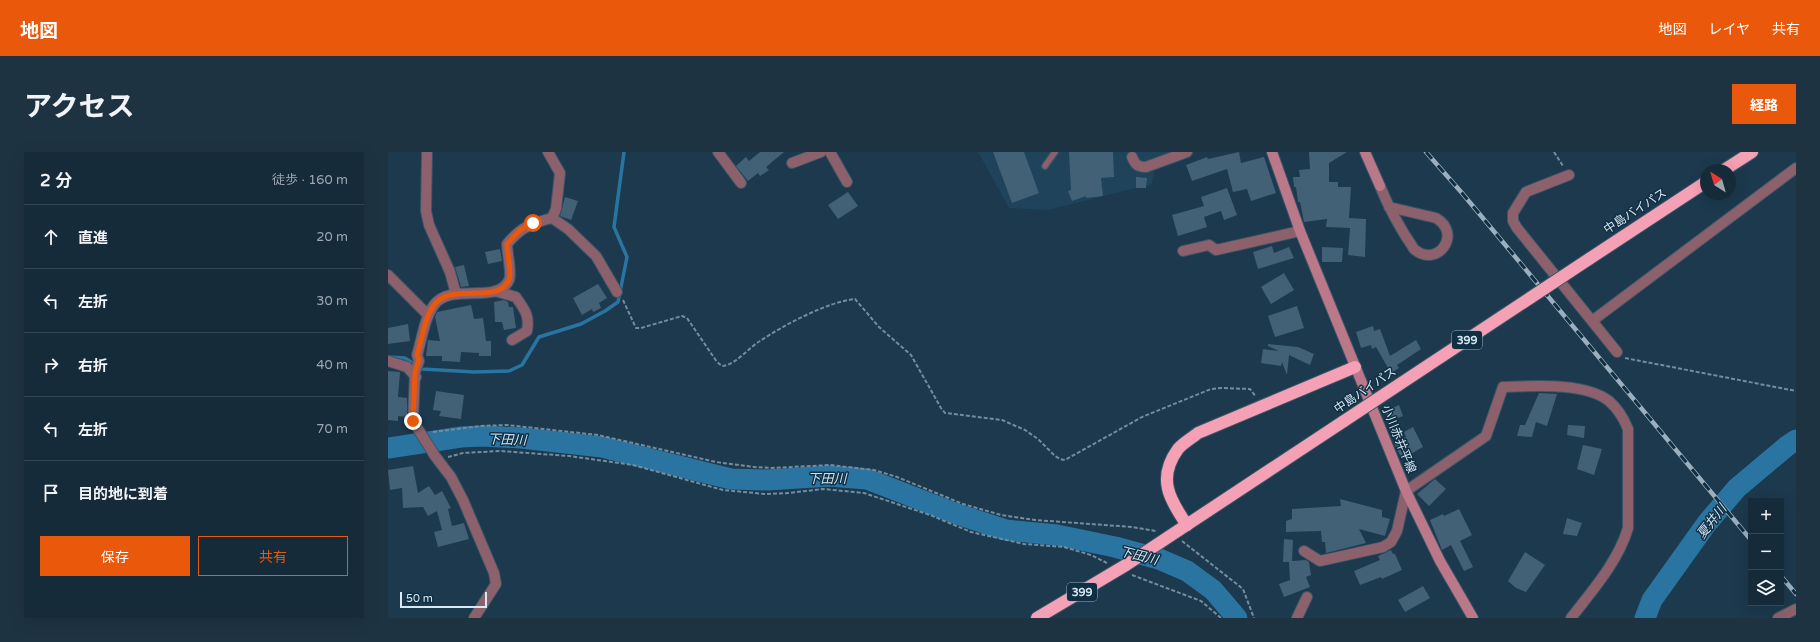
<!DOCTYPE html>
<html lang="ja">
<meta charset="utf-8">
<style>
:root{--surface:#152b3a;--page:#1e3342;--text:#f1f3f6;--muted:#9da7af;--line:#344754;--accent:#ea580c}
body{margin:0;font-family:"Varela Round","Noto Sans JP",sans-serif;background:var(--page);color:var(--text)}
.controls{position:absolute;right:12px;bottom:12px;display:grid;overflow:hidden;border-radius:0px;box-shadow:0 4px 16px #0002}
.controls button{width:36px;height:36px;display:grid;place-items:center;padding:0;border:0;border-bottom:1px solid var(--line);background:var(--surface);color:var(--text);font:20px sans-serif}
.compass{position:absolute;left:1312px;top:12px;width:36px;height:36px;border-radius:50%;background:var(--surface);box-shadow:0 4px 16px #0002;rotate:323deg}
.scale{position:absolute;left:12px;bottom:10px;width:87px;box-sizing:border-box;padding-left:4px;border:2px solid #d8e9f6;border-top:0;font-size:11px;line-height:14px;white-space:nowrap;color:#d8e9f6;-webkit-text-stroke:3px #112f42;paint-order:stroke}
.stop{position:absolute;width:12px;height:12px;margin:-9px;border:3px solid #ea580c;border-radius:50%;background:#fff}
.stop.end{background:#ea580c;border-color:#fff;box-shadow:0 1px 4px #0008}
.list{margin:0;padding:0;list-style:none}
h2{display:flex;justify-content:space-between;align-items:center;height:52px;margin:0;padding:0 16px;font-size:17px}
h2 small{font-size:13px;font-weight:400;color:var(--muted)}
.list li{display:grid;grid-template-columns:26px 1fr auto;gap:12px;align-items:center;box-sizing:border-box;height:64px;padding:0 16px;border-top:1px solid var(--line)}
.list b{display:block;font-size:15px;white-space:nowrap}
.list em{font-size:13px;font-style:normal;color:var(--muted)}
.actions{display:flex;gap:8px;padding:12px 16px}
.actions a{flex:1;padding:9px 0;border:1px solid var(--accent);border-radius:0px;text-align:center;font-size:14px;color:var(--accent)}
.actions .main{background:var(--accent);color:#fff}
.icon{flex:none;width:22px;height:22px;fill:none;stroke:currentColor;stroke-width:2;stroke-linecap:round;stroke-linejoin:round}
.map{position:relative;flex:none;width:1408px;height:466px;overflow:hidden;border-radius:0px}
header{display:flex;align-items:center;gap:24px;box-sizing:border-box;height:56px;padding:0 20px;background:var(--accent);color:#fff}
header strong{font-size:19px}
nav{display:flex;gap:22px;margin-inline-start:auto;font-size:14px}
.intro{display:flex;align-items:center;justify-content:space-between;box-sizing:border-box;height:96px;padding:0 24px}
h1{margin:0;font-size:28px}
.button{padding:10px 18px;border-radius:0px;background:var(--accent);color:#fff;font-size:14px;font-weight:700}
main{display:flex;gap:24px;padding:0 24px}
aside{flex:1;background:var(--surface);border-radius:0px;box-shadow:0 4px 16px #0002}
.map>svg:first-child{display:block}
.built{fill:#1e435b}
.lines{fill:none;stroke-linecap:round;stroke-linejoin:round}
.stream{stroke:#2a74a2;stroke-width:3.5}
.river{stroke:#2a74a2;stroke-width:21}
.building{fill:#426176}
.lane-casing{stroke:#3a5568;stroke-width:8}
.street-casing{stroke:#3a5568;stroke-width:12}
.secondary-casing{stroke:#3a5568;stroke-width:12}
.highway-casing{stroke:#3a5568;stroke-width:14}
.path{stroke:#748c9c;stroke-width:2;stroke-dasharray:4 2;stroke-linecap:butt}
.lane{stroke:#8c616b;stroke-width:5.5}
.street{stroke:#8c616b;stroke-width:10}
.secondary{stroke:#bb7889;stroke-width:10}
.highway{stroke:#f4a0b5;stroke-width:12}
.rail-casing{stroke:#9bafbf;stroke-width:4.5}
.rail{stroke:#112f42;stroke-width:3;stroke-dasharray:9;stroke-linecap:butt}
.highway-bridge-casing{stroke:#3a5568;stroke-width:14;stroke-linecap:butt}
.highway-bridge{stroke:#f4a0b5;stroke-width:12}
.route{stroke:#ea580c;stroke-width:5}
.labels{text-anchor:middle;stroke-width:3;stroke-linejoin:round;paint-order:stroke}
.shield{fill:#112f42;stroke:#9cb1c0;stroke-width:1}
.shield-label{font-size:11px;font-weight:bold;fill:#d8e9f6}
.street-label{font-size:12px;fill:#d8e9f6;stroke:#112f42}
.water-label{font-size:13px;font-style:italic;fill:#cee3f3;stroke:#112f42}
</style>
<header>
<strong>地図</strong>
<nav><a>地図</a><a>レイヤ</a><a>共有</a></nav>
</header>
<div class="intro"><h1>アクセス</h1><a class="button">経路</a></div>
<main>
<aside>
<h2>2 分<small>徒歩 · 160 m</small></h2>
<ul class="list">
<li><svg class="icon" aria-label="ahead" viewBox="0 0 24 24"><path d="M12 20V5M6 11l6-6 6 6"/></svg><div><b>直進</b></div><em>20 m</em></li>
<li><svg class="icon" aria-label="left" viewBox="0 0 24 24"><path d="M17 20v-9H6M10 6l-5 5 5 5"/></svg><div><b>左折</b></div><em>30 m</em></li>
<li><svg class="icon" aria-label="right" viewBox="0 0 24 24"><path d="M7 20v-9h11M14 6l5 5-5 5"/></svg><div><b>右折</b></div><em>40 m</em></li>
<li><svg class="icon" aria-label="left" viewBox="0 0 24 24"><path d="M17 20v-9H6M10 6l-5 5 5 5"/></svg><div><b>左折</b></div><em>70 m</em></li>
<li><svg class="icon" aria-label="arrive" viewBox="0 0 24 24"><path d="M6 21V4h12l-3 4 3 4H6"/></svg><div><b>目的地に到着</b></div></li>
</ul>
<div class="actions"><a class="main">保存</a><a>共有</a></div>
</aside>
<div class="map">
<svg width="1408" height="466" viewBox="0 0 1408 466">
<rect width="100%" height="100%" fill="#1c394d"/>
<polygon class="built" points="590,0 781,0 768,7 764,32 660,58 621,56"/>
<g class="lines">
<polyline class="stream" points="1,205 17,206 34,217 86,220 121,219 134,213 151,185 193,172 217,159 230,150 239,105 226,75 236,0"/>
<g class="river">
<polyline points="0,296 73,285 95,284 133,286 214,295 343,327 380,328 441,324 479,327 569,362 618,378 669,383 727,395 771,407 799,419 825,438 849,466"/>
<polyline points="1257,466 1264,448 1319,371 1349,336 1399,294 1408,288"/>
</g>
</g>
<g class="building">
<polygon points="372,0 396,0 378,15 381,18 372,24 370,21 360,29 348,14 358,5 361,9"/>
<polygon points="605,0 636,0 651,41 624,51"/>
<polygon points="681,0 725,0 726,25 713,26 715,44 698,46 698,44 684,49 680,39 683,38"/>
<polygon points="851,0 853,11 876,5 888,41 863,49 859,37 845,40 839,17 804,29 798,13 819,5 820,7"/>
<polygon points="921,0 959,0 941,11 941,30 950,30 950,35 963,35 961,66 978,67 977,105 960,103 962,76 938,75 939,67 916,70 912,50 910,50 908,35 906,35 905,25 912,25 911,18 922,17"/>
<polygon points="748,25 759,26 758,36 748,36"/>
<polygon points="839,36 849,63 836,68 833,59 816,65 819,75 790,84 784,63 816,54 813,45"/>
<polygon points="460,40 470,54 450,67 440,53"/>
<polygon points="177,45 190,49 183,68 172,64"/>
<polygon points="884,94 886,101 901,95 906,106 870,117 865,100"/>
<polygon points="934,95 955,96 954,110 934,110"/>
<polygon points="112,97 114,109 100,112 97,100"/>
<polygon points="76,113 81,134 73,135 67,115"/>
<polygon points="896,121 906,138 883,152 873,135"/>
<polygon points="210,132 219,146 211,151 213,156 205,160 204,157 194,163 185,146"/>
<polygon points="116,148 120,150 121,155 125,155 128,176 116,178 114,170 107,170 106,150"/>
<polygon points="83,153 86,167 95,166 98,189 103,189 103,204 91,204 91,201 73,200 72,210 54,209 54,204 38,204 40,188 52,189 47,165 49,160"/>
<polygon points="909,154 916,176 887,185 880,164"/>
<polygon points="20,172 22,189 0,192 0,176"/>
<polygon points="985,174 986,179 992,177 1002,204 1028,188 1033,197 1009,213 1011,216 1003,221 988,195 984,197 983,193 973,196 968,180"/>
<polygon points="880,192 910,195 926,202 922,213 901,203 899,223 894,210 893,214 873,211 875,197 891,199 880,194"/>
<polygon points="0,219 12,220 10,245 19,246 19,265 10,264 10,269 0,268"/>
<polygon points="48,239 76,243 73,267 51,264 53,259 45,258"/>
<polygon points="1151,241 1169,242 1159,274 1148,270 1144,285 1129,284 1132,273 1137,273"/>
<polygon points="1011,253 1015,264 1001,269 997,259"/>
<polygon points="1180,273 1197,274 1196,286 1179,283"/>
<polygon points="1025,275 1035,295 1014,307 1006,291 1018,285 1016,280"/>
<polygon points="1195,293 1214,297 1206,323 1189,317"/>
<polygon points="25,314 30,341 41,334 47,343 54,339 63,356 60,357 64,374 76,371 81,387 50,395 46,380 54,378 49,359 40,364 35,355 15,356 14,336 2,338 0,318"/>
<polygon points="1047,327 1058,337 1041,354 1029,342"/>
<polygon points="952,347 994,358 994,365 1002,367 997,384 971,377 978,391 938,401 937,390 934,390 933,379 898,380 898,369 904,367 904,357 953,354"/>
<polygon points="1071,357 1084,383 1072,389 1085,415 1076,419 1063,393 1054,398 1042,368 1055,362 1056,364"/>
<polygon points="1179,366 1194,371 1189,384 1175,382"/>
<polygon points="896,387 905,388 904,409 918,408 921,410 923,423 918,425 922,435 896,445 891,432 902,428 901,410 895,410"/>
<polygon points="1003,398 1005,402 1007,402 1014,418 994,427 993,425 972,433 966,419 992,408 990,404"/>
<polygon points="1137,400 1157,413 1138,440 1128,436 1120,429"/>
<polygon points="1035,434 1042,446 1017,460 1010,448"/>
</g>
<g class="lines">
<g class="lane-casing">
<polyline id="lane" points="657,14 667,0"/>
</g>
<g class="street-casing">
<g id="street">
<polyline points="39,0 38,59 41,73 62,120 68,142"/>
<polyline points="330,0 353,31"/>
<polyline points="442,0 459,30"/>
<path d="M744,5C747,12 749,15 758,15L799,0"/>
<polyline points="404,11 433,0"/>
<polyline points="1181,23 1138,40 1125,61 1125,69 1129,76 1229,200"/>
<path d="M992,34C1002,59 1011,75 1026,97C1049,117 1075,82 1048,66L1001,55"/>
<polyline points="164,66 180,77 208,104 229,140"/>
<polyline points="795,99 821,93 828,98 912,79"/>
<polyline points="0,123 40,163"/>
<path d="M107,139L128,145C136,157 142,163 139,179L124,188"/>
<polyline points="1204,169 1408,16"/>
<polyline points="0,209 19,215 28,225"/>
<path d="M916,399L932,409L995,395L1003,390L1009,379L1018,339L1098,284L1115,235C1144,234 1197,230 1221,249C1229,256 1236,267 1240,277V376C1230,410 1204,439 1183,466"/>
<path d="M86,466L108,432L106,421L75,348L63,325L47,304L25,269L27,220L31,209L29,203C34,187 36,167 46,153C62,130 110,153 121,128C124,122 119,100 119,92C133,75 144,71 164,66L168,57L172,21L160,0"/>
<polyline points="909,466 919,445"/>
<polyline points="1390,466 1408,457"/>
</g>
</g>
<g class="secondary-casing">
<g id="secondary">
<polyline points="884,0 912,79 1018,339 1052,409 1085,466"/>
<polyline points="977,0 992,34"/>
</g>
</g>
<g class="highway-casing">
<g id="highway">
<polyline points="1336,18 1364,0"/>
<polyline points="1201,107 1318,30"/>
<path d="M799,373C781,347 769,326 790,297C795,291 804,286 810,281L967,215"/>
<polyline points="649,466 738,413 956,269"/>
</g>
</g>
<g class="path">
<polyline points="1166,0 1175,14"/>
<path d="M235,148L248,176H253L294,164L299,166L329,210L334,214C348,213 360,196 372,189C396,173 439,150 467,147L491,175L523,203L553,256L557,261L614,268L637,278L650,287L667,304L672,307L677,308L754,265L823,237L833,236L862,237L868,245"/>
<polyline points="1237,206 1408,239"/>
<polyline points="45,280 92,274 119,273 210,283 328,310 366,315 384,316 442,313 486,318 509,325 575,352 613,363 647,368 744,375 768,379"/>
<polyline points="60,305 75,301 112,299 181,304 245,313 335,338 377,342 401,341 435,337 476,341 542,363 583,380 636,392 676,395 703,403 719,411"/>
<polyline points="794,389 855,437 866,466"/>
<polyline points="744,423 813,449 833,466"/>
</g>
<use href="#lane" class="lane"/>
<use href="#street" class="street"/>
<use href="#secondary" class="secondary"/>
<use href="#highway" class="highway"/>
<g class="rail-casing">
<g id="rail">
<polyline points="1038,0 1074,41 1363,388"/>
<polyline points="1393,424 1408,442"/>
</g>
</g>
<use href="#rail" class="rail"/>
<g class="highway-bridge-casing">
<polyline id="highway-bridge" points="956,269 1201,107"/>
</g>
<use href="#highway-bridge" class="highway-bridge"/>
</g>
<g class="lines">
<path class="route" d="M25,269L27,220L31,208L29,203C34,187 36,167 46,153C62,130 110,153 121,128C124,122 119,100 119,92L132,78L145,71"/>
</g>
<g class="labels">
<g class="shield">
<rect x="1064" y="179" width="30" height="18" rx="3"/>
<rect x="679" y="431" width="30" height="18" rx="3"/>
</g>
<g class="shield-label">
<text x="1079" y="192">399</text>
<text x="694" y="444">399</text>
</g>
<g class="street-label">
<text transform="translate(1247 59) rotate(-33)" y="4">中島バイパス</text>
<text transform="translate(977 238) rotate(-34)" y="4">中島バイパス</text>
<text transform="translate(1011 287) rotate(68)" y="4">小川赤井平線</text>
</g>
<g class="water-label">
<text transform="translate(119 287) rotate(2)" y="5">下田川</text>
<text x="439" y="331">下田川</text>
<text transform="translate(1323 369) rotate(-52)" y="5">夏井川</text>
<text transform="translate(751 403) rotate(14)" y="5">下田川</text>
</g>
</g>
</svg>
<div class="controls">
<button>+</button>
<button>−</button>
<button><svg class="icon" aria-label="layers" viewBox="0 0 24 24"><path d="M12 4l9 5-9 5-9-5zM3 14l9 5 9-5"/></svg></button>
</div>
<svg class="compass" viewBox="-18 -18 36 36"><path d="M0-13l5 13h-10z" fill="#e53935"/><path d="M0 13l5-13h-10z" fill="#9da7af"/></svg>
<div class="scale">50 m</div>
<div class="stop" style="left:145px;top:71px"></div>
<div class="stop end" style="left:25px;top:269px"></div>
</div>
</main>
